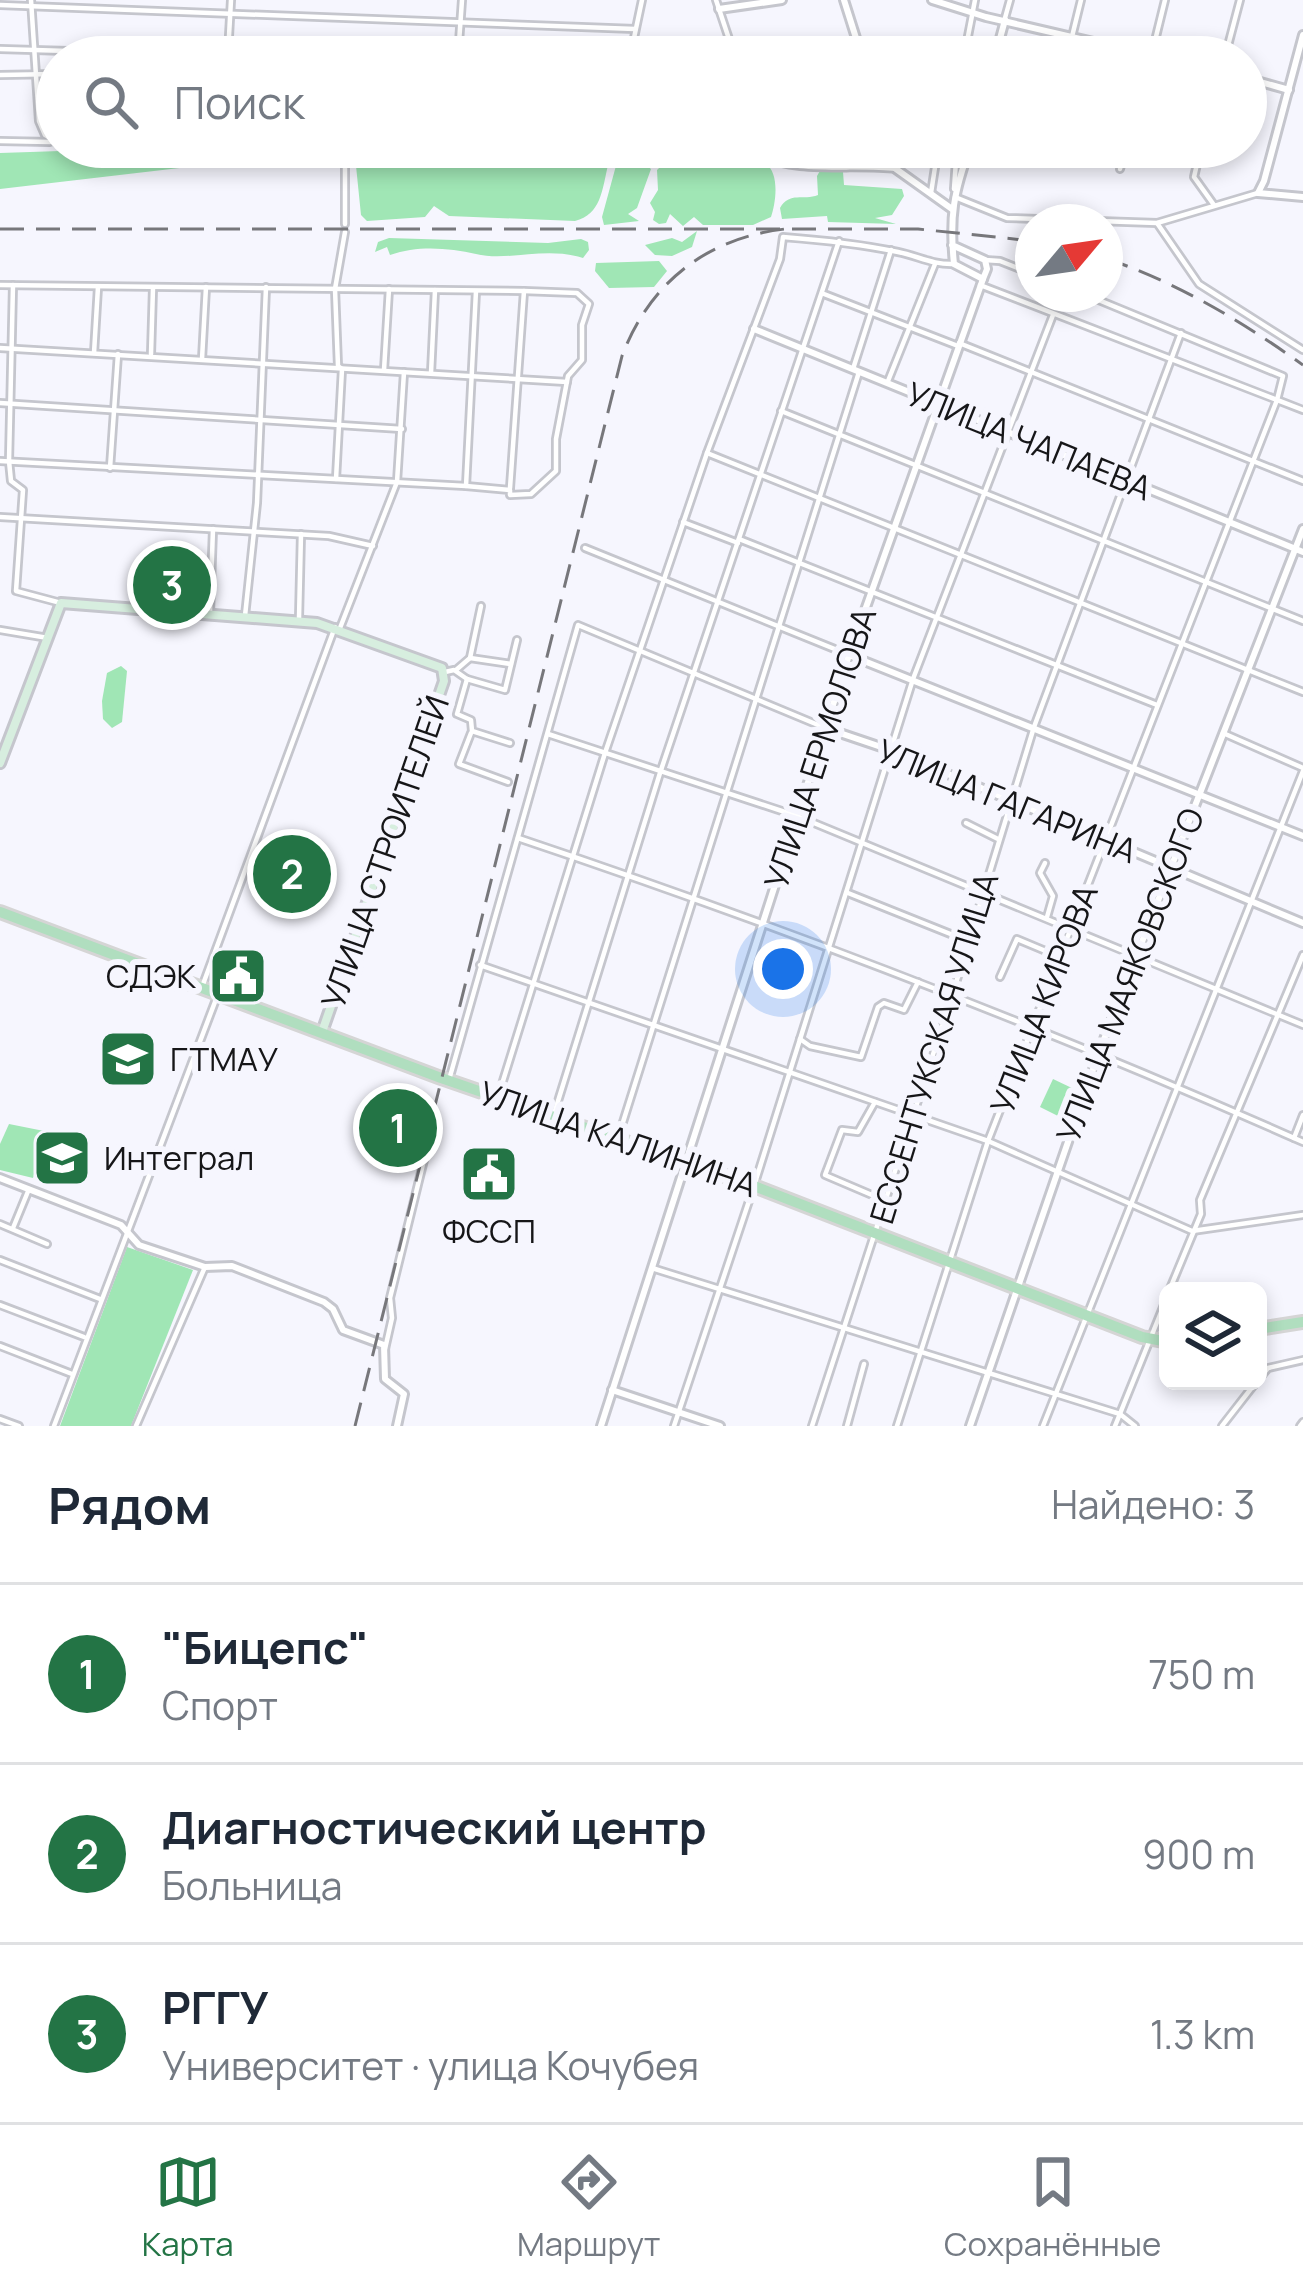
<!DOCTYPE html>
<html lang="ru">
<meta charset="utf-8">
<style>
:root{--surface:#fff;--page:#f6f6f7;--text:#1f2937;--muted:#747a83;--line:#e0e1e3;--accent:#237445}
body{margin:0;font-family:Manrope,sans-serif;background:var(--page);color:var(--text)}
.controls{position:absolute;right:36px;bottom:36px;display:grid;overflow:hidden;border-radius:18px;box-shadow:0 6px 18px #0003}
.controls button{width:108px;height:108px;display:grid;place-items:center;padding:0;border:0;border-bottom:3px solid var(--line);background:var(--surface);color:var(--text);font:60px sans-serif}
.compass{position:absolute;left:1015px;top:204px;width:108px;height:108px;border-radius:50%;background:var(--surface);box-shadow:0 6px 18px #0003;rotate:61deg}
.you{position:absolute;left:783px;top:969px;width:42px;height:42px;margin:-30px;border:9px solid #fff;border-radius:50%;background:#1a73e8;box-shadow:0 0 0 18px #1a73e833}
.badge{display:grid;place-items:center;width:78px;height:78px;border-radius:50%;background:var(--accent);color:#fff;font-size:39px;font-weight:700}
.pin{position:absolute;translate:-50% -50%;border:6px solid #fff;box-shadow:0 3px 12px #0006}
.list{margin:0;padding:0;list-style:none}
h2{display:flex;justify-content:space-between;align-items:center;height:156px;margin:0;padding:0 48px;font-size:51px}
h2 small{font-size:39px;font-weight:400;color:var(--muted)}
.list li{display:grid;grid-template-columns:78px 1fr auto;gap:36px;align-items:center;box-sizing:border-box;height:180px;padding:0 48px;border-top:3px solid var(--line)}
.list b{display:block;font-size:45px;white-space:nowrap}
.list p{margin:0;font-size:39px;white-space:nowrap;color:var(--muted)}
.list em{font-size:39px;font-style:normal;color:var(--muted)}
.icon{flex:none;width:66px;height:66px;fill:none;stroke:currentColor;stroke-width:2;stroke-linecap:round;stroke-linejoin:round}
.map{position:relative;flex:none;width:1303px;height:1426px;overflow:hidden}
.search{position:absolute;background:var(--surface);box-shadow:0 6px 18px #0003;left:36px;right:36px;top:36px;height:132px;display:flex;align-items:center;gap:30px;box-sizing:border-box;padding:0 42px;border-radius:66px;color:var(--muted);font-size:45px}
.sheet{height:696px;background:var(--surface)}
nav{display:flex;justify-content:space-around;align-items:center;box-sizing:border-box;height:168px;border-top:3px solid var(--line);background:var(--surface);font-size:33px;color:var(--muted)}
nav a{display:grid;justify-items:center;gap:6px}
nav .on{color:var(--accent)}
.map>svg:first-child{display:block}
.green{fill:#a0e6b5}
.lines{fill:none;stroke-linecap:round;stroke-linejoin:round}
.minor-casing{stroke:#c5c6cd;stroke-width:10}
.tertiary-casing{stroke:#c5c6cd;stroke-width:12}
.secondary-casing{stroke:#c5c6cd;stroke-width:14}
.primary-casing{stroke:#d5d5d5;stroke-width:16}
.minor{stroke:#fff;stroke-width:4.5}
.tertiary{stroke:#fff;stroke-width:6}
.secondary{stroke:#d7eedf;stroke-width:8}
.primary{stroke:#b0debf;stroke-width:10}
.rail{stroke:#77777b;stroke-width:3;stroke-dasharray:24 12;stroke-linecap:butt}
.labels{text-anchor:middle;stroke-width:12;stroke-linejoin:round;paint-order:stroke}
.street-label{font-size:33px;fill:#161618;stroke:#f6f6fe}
.poi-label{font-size:33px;fill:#161618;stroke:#f6f6fe;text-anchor:start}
</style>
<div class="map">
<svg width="1303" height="1426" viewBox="0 0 1303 1426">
<rect width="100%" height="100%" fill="#f6f6fe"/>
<g class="green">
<polygon points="181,147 257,147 248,160 0,189 0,153"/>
<path d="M370,149L386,154L606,161L608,165C602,191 601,214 575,221L449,216L434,206L425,217L367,221L361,215L355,156Z"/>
<polygon points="639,159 651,169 637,208 628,214 639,221 604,225 602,217 617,162"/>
<path d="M668,159C691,162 714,165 736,163C745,162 757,158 765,163C780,173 776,202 771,217L753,225H703L694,217L683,226L670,214L666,223L659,224L653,220L655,212L650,203L658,190L657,170Z"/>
<path d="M821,169L843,172L844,185L902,189L904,196L892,215L875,218L896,224L828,222L827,216L782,219L780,208C790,191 803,201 818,195L817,176Z"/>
<polygon points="697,231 692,247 672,256 655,255 645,245 672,238 682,242"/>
<path d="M389,238L548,243L581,239L588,242L589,250L583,258C545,246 507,262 476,254C449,248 418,245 390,255L387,247L375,252L378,242Z"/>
<polygon points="659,261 667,271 654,287 609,288 595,271 596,263"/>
<polygon points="121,666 127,671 122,722 112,728 103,719 102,701 107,673"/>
<polygon points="1053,1079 1074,1089 1062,1118 1040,1107"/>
<polygon points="9,1124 44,1131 33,1178 0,1170 0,1144"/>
<polygon points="127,1247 193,1270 131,1426 60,1426"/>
</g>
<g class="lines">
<g class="minor-casing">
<g id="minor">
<polyline points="31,0 39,121 45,135 57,143"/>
<polyline points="716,0 735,57"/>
<polyline points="0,5 635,29"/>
<polyline points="1005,18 1010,0"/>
<polyline points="0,49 269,57"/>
<polyline points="228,54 231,0"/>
<polyline points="458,57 462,0"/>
<polyline points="630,57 642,0"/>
<polyline points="784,57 858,44"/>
<polyline points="964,57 975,0"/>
<polyline points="1067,57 1081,0"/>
<polyline points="1151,57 1165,0"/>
<polyline points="1225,57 1240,0"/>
<polyline points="0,75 57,74"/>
<polyline points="0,141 50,142"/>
<polyline points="345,147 345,224"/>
<path d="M687,147C709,165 734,161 760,155C791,174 858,164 896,169"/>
<polyline points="1026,147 1045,147"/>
<polyline points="1201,147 1194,177 1214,205"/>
<polyline points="1120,169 1126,147"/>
<polyline points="954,189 957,147"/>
<polyline points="931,193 936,161 933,147"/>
<polyline points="955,197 1007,218 1157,223 1258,193"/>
<polyline points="1157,223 1199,284 1303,350"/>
<polyline points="985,260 1000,261 1033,274"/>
<polyline points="0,285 524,291 577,293 589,304 582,325 582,360 568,376 556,439 556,471 531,494 510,495 510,490 466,486 0,461"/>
<polyline points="13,285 9,461 11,481 23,490 16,591 61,603"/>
<polyline points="980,285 1303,410"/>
<polyline points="824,294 958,346"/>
<polyline points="959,343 1303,481"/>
<polyline points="0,348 567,382"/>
<polyline points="94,353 98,287"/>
<polyline points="151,354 153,288"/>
<polyline points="202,359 206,287"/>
<polyline points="853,369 891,250"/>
<polyline points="384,370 389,289"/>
<polyline points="431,373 435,290"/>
<polyline points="888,381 935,264"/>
<polyline points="0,403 402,429"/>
<polyline points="781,411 1303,621"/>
<polyline points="707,453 1303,692"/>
<polyline points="110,468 118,354"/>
<polyline points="336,479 342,369 338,366 335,289 345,232"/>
<polyline points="466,486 476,291"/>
<polyline points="510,488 524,291"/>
<polyline points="0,517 329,536 373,546"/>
<polyline points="683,522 738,543"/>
<polyline points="739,539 1157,705"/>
<polyline points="585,548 847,654"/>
<polyline points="210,612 213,529"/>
<polyline points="245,616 257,503 266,287"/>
<polyline points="299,618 301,534"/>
<polyline points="340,628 397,482 404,372"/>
<polyline points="0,630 48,638"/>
<polyline points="470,658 511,664"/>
<polyline points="456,670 470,658 481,606"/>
<polyline points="445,672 454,670 467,679 505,690 517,640"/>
<polyline points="467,679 457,714 471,720 472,731 510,743"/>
<polyline points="471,733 459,764 508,782"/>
<polyline points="1223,733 1303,768"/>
<polyline points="548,734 797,816 1303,1025"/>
<polyline points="966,823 998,839"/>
<path d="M518,838C784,927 1046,1028 1303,1142"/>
<polyline points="1045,863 1040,873 1053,896 1047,917"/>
<polyline points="848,893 968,941"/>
<polyline points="480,965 988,1141 1192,1231 1303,1215"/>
<polyline points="1000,977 1017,939 1060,957"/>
<polyline points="202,987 335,627"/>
<polyline points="800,1039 810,1046 861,1057 878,1007 884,1003 904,1010 918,982"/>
<polyline points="449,1080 578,625 823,727"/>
<path d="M498,1097L605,753L707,453L780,259L783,237C822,240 860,244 898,252C918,256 933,265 954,264"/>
<polyline points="875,1102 858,1132 842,1130 825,1175 886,1201"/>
<polyline points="554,1114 660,773 839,241"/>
<polyline points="618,1138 859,372"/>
<polyline points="1294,1138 1303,1115"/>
<polyline points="0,1224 47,1244"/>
<polyline points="13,1228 29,1189"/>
<polyline points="0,1260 100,1299"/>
<polyline points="652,1268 1120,1414 1135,1426"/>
<polyline points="1169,1291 1201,1214 1200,1200 1303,955"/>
<polyline points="0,1305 84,1337"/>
<polyline points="0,1346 72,1374"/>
<polyline points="385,1349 392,1318 390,1298 424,1160"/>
<polyline points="1258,1380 1268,1368 1303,1360"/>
<polyline points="0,1419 19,1426"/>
<polyline points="54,1426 218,994"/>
<polyline points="136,1426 205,1267"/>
<polyline points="674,1426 754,1186 913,679 1053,315"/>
<polyline points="812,1426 952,996 1034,727 1181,333"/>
<polyline points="847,1426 864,1364"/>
<polyline points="897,1426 988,1141 1277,400 1283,376 1084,294"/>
<polyline points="1043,1426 1303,771"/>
<polyline points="1115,1426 1168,1295"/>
<polyline points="1222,1426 1257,1381"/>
<polyline points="1300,1426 1303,1422"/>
</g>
</g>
<g class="tertiary-casing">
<g id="tertiary">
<polyline points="844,0 862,57"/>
<polyline points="932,0 986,17 1158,57"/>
<polyline points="719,9 782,0"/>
<polyline points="1303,35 1264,181 1258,193 1303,197"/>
<polyline points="995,57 1005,20"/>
<polyline points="1246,78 1289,90"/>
<polyline points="890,147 896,169 952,209"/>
<path d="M952,245L985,260L987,269L983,279L954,264C949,216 954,192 970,147"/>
<polyline points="754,329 1303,552"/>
<polyline points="849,655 1303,836"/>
<polyline points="825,728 893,751 1303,923"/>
<polyline points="0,1178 121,1225 139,1245 205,1267 232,1266 324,1302 333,1309 343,1330 384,1345 385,1379 404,1394 397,1426"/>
<polyline points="612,1390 720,1426"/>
<polyline points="601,1426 849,655 983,279"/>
<polyline points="970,1426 1099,1052 1303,529"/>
</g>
</g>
<g class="secondary-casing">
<polyline id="secondary" points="0,763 61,603 317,623 442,668 444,681 322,1032"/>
</g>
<g class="primary-casing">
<g id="primary">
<polyline points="0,912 441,1078 754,1186 1142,1337 1168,1342"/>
<polyline points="1258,1329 1303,1322"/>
</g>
</g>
<use href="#minor" class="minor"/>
<use href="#tertiary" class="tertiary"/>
<use href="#secondary" class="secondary"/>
<use href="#primary" class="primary"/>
<g class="rail">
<polyline points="0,229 918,229 1033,241"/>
<path d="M1105,258C1178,283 1240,320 1303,365"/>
<path d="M355,1426L622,356C650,282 707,238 785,229"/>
</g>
</g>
<defs>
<g id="civic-square" transform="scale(3)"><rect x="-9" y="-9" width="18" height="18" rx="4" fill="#237445" stroke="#f6f6fe"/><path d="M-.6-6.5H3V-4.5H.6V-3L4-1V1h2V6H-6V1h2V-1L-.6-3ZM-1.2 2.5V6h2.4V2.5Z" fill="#fff"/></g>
<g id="university-square" transform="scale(3)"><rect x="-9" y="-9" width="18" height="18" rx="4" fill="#237445" stroke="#f6f6fe"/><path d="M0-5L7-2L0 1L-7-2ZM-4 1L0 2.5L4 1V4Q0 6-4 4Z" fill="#fff"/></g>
</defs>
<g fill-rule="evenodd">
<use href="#civic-square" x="238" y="976"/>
<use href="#university-square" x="128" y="1059"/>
<use href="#university-square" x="62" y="1158"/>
<use href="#civic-square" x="489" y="1174"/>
</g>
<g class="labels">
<g class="street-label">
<text transform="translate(1029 441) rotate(22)" y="12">УЛИЦА ЧАПАЕВА</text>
<text transform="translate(820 748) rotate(-72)" y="12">УЛИЦА ЕРМОЛОВА</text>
<text transform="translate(1007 801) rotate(22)" y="12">УЛИЦА ГАГАРИНА</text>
<text transform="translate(385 852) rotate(-71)" y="12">УЛИЦА СТРОИТЕЛЕЙ</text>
<text transform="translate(1130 975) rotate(-69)" y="12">УЛИЦА МАЯКОВСКОГО</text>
<text transform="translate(1044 999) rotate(-69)" y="12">УЛИЦА КИРОВА</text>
<text transform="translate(934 1048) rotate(-73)" y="12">ЕССЕНТУКСКАЯ УЛИЦА</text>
<text transform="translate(618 1139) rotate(19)" y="12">УЛИЦА КАЛИНИНА</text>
</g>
<g class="poi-label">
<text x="196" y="988" text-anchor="end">СДЭК</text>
<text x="170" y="1071">ГТМАУ</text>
<text x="104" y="1170">Интеграл</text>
<text x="489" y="1243" text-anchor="middle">ФССП</text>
</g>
</g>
</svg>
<div class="controls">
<button><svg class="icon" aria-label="layers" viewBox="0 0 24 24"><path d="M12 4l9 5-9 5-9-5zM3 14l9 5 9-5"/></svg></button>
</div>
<svg class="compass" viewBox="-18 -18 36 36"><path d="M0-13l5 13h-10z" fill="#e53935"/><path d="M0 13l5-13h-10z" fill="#747a83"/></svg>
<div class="you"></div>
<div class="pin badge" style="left:398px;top:1128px">1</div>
<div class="pin badge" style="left:292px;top:874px">2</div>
<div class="pin badge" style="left:172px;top:585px">3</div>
<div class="search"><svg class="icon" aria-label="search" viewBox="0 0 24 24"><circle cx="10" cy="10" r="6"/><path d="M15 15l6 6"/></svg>Поиск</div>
</div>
<section class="sheet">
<h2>Рядом<small>Найдено: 3</small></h2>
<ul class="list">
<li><span class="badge">1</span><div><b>&quot;Бицепс&quot;</b><p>Спорт</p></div><em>750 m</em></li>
<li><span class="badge">2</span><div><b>Диагностический центр</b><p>Больница</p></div><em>900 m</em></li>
<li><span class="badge">3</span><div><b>РГГУ</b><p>Университет · улица Кочубея</p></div><em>1.3 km</em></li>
</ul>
</section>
<nav>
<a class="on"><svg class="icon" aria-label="map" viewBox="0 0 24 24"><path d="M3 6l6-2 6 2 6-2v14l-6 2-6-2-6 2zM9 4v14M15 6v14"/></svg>Карта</a>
<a><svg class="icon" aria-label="directions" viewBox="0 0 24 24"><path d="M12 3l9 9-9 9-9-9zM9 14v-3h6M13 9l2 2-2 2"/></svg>Маршрут</a>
<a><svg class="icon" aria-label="saved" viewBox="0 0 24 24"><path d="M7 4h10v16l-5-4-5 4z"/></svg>Сохранённые</a>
</nav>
